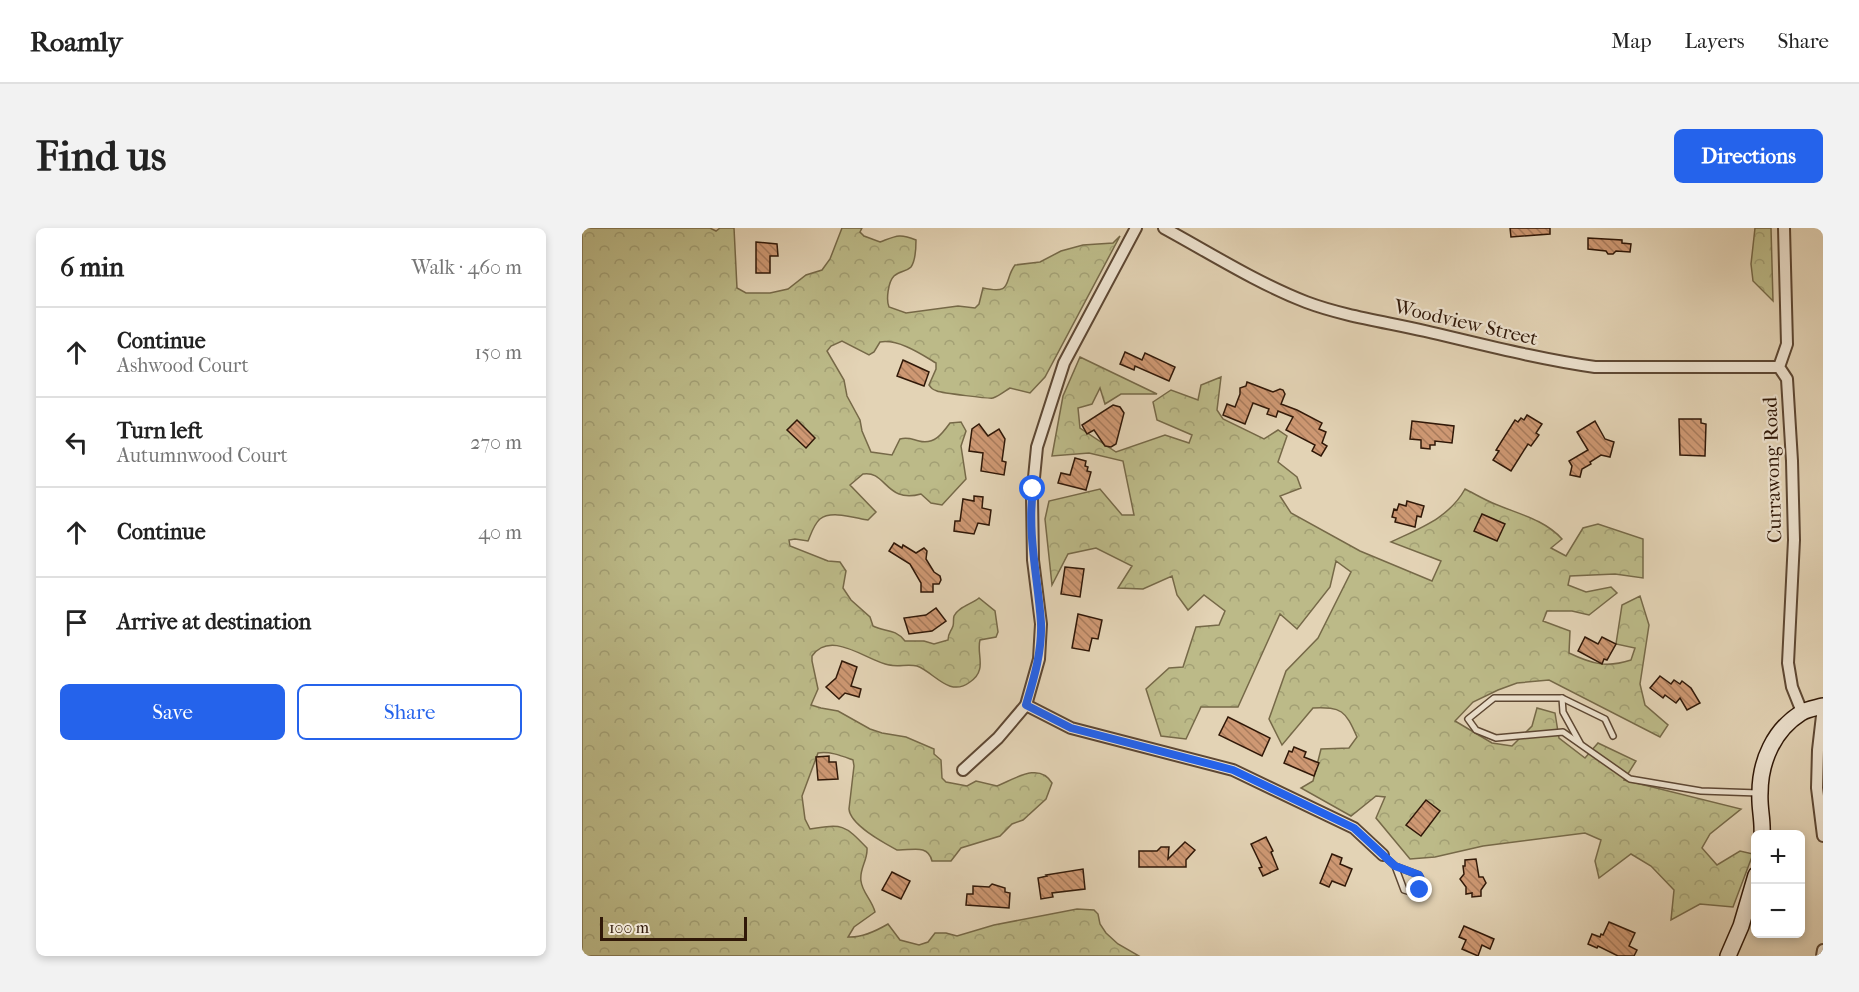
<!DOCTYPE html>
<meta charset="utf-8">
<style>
:root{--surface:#fff;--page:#f2f2f2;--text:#222;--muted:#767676;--line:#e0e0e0;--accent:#2563eb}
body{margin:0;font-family:"IM FELL French Canon",serif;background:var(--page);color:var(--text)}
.controls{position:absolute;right:18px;bottom:18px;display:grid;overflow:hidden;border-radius:9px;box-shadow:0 3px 9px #0003}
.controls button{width:54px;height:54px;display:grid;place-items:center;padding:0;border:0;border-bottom:2px solid var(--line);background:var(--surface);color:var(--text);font:30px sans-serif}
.scale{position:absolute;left:18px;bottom:15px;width:147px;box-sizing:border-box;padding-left:6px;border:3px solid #301808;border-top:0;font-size:16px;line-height:21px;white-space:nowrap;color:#301808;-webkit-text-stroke:4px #ede2cf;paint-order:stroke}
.stop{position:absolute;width:18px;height:18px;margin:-14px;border:4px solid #2563eb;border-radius:50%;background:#fff}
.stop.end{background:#2563eb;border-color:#fff;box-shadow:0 2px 6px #0008}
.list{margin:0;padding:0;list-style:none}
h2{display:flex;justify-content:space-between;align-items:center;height:78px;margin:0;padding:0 24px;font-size:26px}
h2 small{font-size:20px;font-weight:400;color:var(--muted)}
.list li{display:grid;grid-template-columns:39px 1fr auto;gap:18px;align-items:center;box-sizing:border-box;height:90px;padding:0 24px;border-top:2px solid var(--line)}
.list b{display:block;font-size:22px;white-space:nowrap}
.list p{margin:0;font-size:20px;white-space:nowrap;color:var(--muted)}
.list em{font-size:20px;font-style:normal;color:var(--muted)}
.actions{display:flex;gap:12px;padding:18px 24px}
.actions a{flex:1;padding:14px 0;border:2px solid var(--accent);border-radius:9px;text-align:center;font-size:21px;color:var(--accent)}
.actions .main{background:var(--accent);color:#fff}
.icon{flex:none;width:33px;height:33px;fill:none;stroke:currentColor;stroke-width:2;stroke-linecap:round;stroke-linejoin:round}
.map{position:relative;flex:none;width:1241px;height:728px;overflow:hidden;border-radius:9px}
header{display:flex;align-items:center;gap:36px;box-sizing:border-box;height:84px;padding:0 30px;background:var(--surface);border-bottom:2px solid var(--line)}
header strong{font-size:28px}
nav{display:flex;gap:33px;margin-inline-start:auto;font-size:21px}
.intro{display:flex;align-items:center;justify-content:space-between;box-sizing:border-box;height:144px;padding:0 36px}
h1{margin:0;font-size:42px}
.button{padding:15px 27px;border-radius:9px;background:var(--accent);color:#fff;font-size:21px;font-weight:700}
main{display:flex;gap:36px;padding:0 36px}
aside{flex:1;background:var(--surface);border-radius:9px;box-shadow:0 3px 9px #0003}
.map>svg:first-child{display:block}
.forest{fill:url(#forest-crowns);stroke:#766948;stroke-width:1.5}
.building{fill:url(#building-back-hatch);stroke:#301808;stroke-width:1.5}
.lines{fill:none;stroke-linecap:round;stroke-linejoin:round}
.lane-casing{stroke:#5d4733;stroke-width:8}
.street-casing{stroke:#5d4733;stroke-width:14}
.secondary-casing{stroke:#301808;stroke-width:18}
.lane{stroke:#ede2cf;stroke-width:5}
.street{stroke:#ede2cf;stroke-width:10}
.secondary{stroke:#ede2cf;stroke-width:15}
.route{stroke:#2563eb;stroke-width:8}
.labels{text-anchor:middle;stroke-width:4.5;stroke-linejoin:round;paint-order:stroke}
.street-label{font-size:20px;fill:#301808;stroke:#ede2cf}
</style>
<header>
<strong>Roamly</strong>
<nav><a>Map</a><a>Layers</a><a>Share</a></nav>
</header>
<div class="intro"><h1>Find us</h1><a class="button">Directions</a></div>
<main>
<aside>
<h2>6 min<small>Walk · 460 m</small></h2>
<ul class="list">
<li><svg class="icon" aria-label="ahead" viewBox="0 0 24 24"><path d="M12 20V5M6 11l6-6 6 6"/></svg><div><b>Continue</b><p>Ashwood Court</p></div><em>150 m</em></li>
<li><svg class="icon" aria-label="left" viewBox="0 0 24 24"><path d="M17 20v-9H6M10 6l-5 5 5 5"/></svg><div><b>Turn left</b><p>Autumnwood Court</p></div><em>270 m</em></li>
<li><svg class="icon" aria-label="ahead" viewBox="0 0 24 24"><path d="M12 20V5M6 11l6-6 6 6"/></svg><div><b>Continue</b></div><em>40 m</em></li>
<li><svg class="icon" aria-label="arrive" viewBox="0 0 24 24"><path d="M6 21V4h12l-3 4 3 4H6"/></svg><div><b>Arrive at destination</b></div></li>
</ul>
<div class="actions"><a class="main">Save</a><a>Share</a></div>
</aside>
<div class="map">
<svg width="1241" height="728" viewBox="0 0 1241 728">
<defs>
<pattern id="forest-crowns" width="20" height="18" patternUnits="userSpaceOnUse" patternTransform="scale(1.5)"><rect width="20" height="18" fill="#bcba88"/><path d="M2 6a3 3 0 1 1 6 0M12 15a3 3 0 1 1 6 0" fill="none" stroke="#a29f74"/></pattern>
<pattern id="building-back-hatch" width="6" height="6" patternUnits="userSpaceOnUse" patternTransform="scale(1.5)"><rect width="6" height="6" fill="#ce9873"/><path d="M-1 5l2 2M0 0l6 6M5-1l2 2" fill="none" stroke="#a87b5c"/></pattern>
</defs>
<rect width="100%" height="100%" fill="#e3d3b5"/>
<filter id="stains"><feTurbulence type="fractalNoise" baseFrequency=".00333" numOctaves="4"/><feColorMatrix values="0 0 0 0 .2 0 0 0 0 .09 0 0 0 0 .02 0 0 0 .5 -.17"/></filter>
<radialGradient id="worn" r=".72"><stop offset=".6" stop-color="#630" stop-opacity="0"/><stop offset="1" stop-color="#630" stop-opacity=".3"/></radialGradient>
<g class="forest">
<path d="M0,0H128L134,3L138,0H152L155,60L164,65H188L206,61L224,47L240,42L248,31L260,0H280L278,4L282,8L298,14C314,8 317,5 334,12C334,20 334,32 329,39C324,44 317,43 312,48C306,54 304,72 307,79L324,85L376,78L393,80L397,76L401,60C432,67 421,53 433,37L458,34L479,23L501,17L531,15L538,8L463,149L448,165L428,160C423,163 417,168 411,170C408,171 360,165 355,163C350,161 350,161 347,157L354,141V135C339,126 317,111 298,114L292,124L287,127L260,113L249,118L245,123L262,152L265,168L278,192L280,203L289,224L310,227L318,211C326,209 329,211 337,213C352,217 360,206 368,195L379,194L384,203L379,218L384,251L360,277L349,275L339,266C304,276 304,242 281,246L268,257L294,284L286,292C273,290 249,282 238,291C232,296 229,306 226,313L213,311L207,312L208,318L246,333L258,334L264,343L261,360L269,372L288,389L291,398C302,404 313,400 323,413H342L352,416L366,412C366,405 369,404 371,398C372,395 371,391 372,388C376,379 390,376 397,370L413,383L416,404L414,409L398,412C394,426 406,442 388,454C367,470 352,444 335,438C326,436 316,439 307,437C285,433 249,401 230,428V433L236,461L229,477L239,480L256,483L288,501L300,505L324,509L352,521V526L359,532L360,550L364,554L385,558L394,553L415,558C431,552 457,533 470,555L464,571L441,592L430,596L418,608L379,620L369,633H350C346,615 328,623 315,622C302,615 268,597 267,581L272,538L271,532C260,528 248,523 236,525L220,568L223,591L228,601C261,596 262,596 285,620C286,632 277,641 279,653C280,664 290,672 293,684L272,699L266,709C280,710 294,703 306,696L318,712L337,717L346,714L353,705H364L375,708L412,697L495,681L512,682L516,686L518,696L524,705L536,716L557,728H0Z"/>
<polygon points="1173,0 1189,0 1191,73 1171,53 1169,36"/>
<path d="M498,129L575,166H539L523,176L518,160L510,176L496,180L498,200L534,224L583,207L607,215L610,207L575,192L571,174L589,162L616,172L619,157L639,149L635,182L641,191L682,211L696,202L705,208L696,234L715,249L719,260L698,268L709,285L778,323L850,353L859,333L809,314C838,300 867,290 883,261C893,266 903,272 913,276C937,286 963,292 980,311L969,320L984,328L1001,300L1016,296L1061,311V350L1033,346L988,348L986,357L1004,364L1029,359L1035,365L1007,387L990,383H965L961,393L988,403L987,425C1010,436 1025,440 1049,432L1053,420L1034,416L1040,377L1058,368L1067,397L1058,456L1063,477L1086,497L1078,509L967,452L935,455L916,462L891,474L873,493L910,515L930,518L950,498L955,480L973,485L977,510L1003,530L1016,515L1054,533L1042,552L1159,581L1128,606L1120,620L1135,637L1158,623L1171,626L1151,679L1118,676L1089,692L1092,662L1069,638L1049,626L1017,650L1013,633L1019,612L1003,605L901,618L853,629L828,631L794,590L803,569L794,568L769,588L719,560L731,553L739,521L767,520L775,509C763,482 760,479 731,480L700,517L687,491L704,443L736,410L769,344L754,333L748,359L715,401L698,386L656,479H619L604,511L579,508L564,461L587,440L601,439L614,399L637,397L643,383L622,367L606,382L595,367L590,348L561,361L536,360L550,338L514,320L486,326L470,357L463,291L467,273L518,261L540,287H552L541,233L507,225L470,228L481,168Z"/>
</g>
<g class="building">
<polygon points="928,0 968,0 968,6 929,9"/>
<polygon points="1006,10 1040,12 1040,15 1049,16 1048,24 1034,23 1031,26 1026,26 1024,23 1006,21"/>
<polygon points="174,14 195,16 196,28 188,28 188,45 174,45"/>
<polygon points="543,124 560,132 563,125 593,139 587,153 553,138 552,142 538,136"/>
<polygon points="321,132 347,144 342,158 315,148"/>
<polygon points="665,154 691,164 698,161 701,162 703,166 699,176 715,182 740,195 737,201 744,204 740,215 745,218 739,228 730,223 733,217 704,202 711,189 696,183 694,189 685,186 687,181 671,175 663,196 641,187 645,176 653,179 658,166 658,160 664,158"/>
<polygon points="531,177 538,179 542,185 534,216 529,219 523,218 512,202 505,206 500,197"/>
<polygon points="945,187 960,196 954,205 957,207 949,218 946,216 929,243 911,232 917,223 914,222 933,192 936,194 939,190 942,192"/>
<polygon points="1097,191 1119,191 1119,195 1124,196 1123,228 1098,227"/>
<polygon points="215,192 233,210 224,220 205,202"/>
<polygon points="830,193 872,198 870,215 853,213 853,217 848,217 848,221 839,220 839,212 828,211"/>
<polygon points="1013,193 1023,211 1032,214 1028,229 1019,227 1008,234 1009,236 1000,241 998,249 988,247 990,238 987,233 1006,222 995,204"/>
<polygon points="397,196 406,208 417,201 423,211 420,233 424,234 422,247 399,243 401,225 387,223 390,201"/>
<polygon points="493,230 504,233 503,238 506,239 505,243 509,244 504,262 476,255 479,245 488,247"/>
<polygon points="392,268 401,269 400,280 409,282 407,297 396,295 392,306 372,303 373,293 378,293 381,271 392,273"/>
<polygon points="825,273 842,278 839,289 835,288 833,299 813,294 814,290 810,289 812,281 815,282 817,276 824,278"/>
<polygon points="900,286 923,296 915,313 892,303"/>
<polygon points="312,315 320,320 321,317 334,325 342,320 345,323 344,331 352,344 358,348 359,352 357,356 351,356 351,364 339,364 339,355 328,336 307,323"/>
<polygon points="483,339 502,341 498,369 479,366"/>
<polygon points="354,380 364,393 350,403 327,406 322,390 344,387"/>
<polygon points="496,386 520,392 516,411 510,410 507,423 490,420"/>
<polygon points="1003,409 1016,416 1020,409 1034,416 1025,432 1022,431 1020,436 996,423"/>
<polygon points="260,433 275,439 269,458 279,461 277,469 263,465 257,471 244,459 254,450"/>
<polygon points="1078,448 1089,456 1092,452 1098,456 1100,453 1109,460 1118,475 1105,482 1098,470 1094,475 1083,467 1081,470 1068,460"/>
<polygon points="646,489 688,510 680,528 637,507"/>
<polygon points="712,519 724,524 722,529 737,535 732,548 702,535 707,523 710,524"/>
<polygon points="247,528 247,534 254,534 256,551 236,552 234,529"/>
<polygon points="844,572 858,583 839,608 824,597"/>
<polygon points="684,609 691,623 689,624 696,641 681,648 677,640 680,639 669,616"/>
<polygon points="603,614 613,622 604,632 604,639 557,639 557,623 575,623 579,619 587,619 586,631"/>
<polygon points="750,626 760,630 758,636 770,641 763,658 750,653 747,659 738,655"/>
<polygon points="894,631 897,649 901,649 904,655 899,662 899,668 890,669 890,665 884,666 884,659 878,651 882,646 881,638 883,638 883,632"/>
<polygon points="501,641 503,661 470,665 471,669 459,671 456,650 465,648 464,647"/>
<polygon points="310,644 328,653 319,671 300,662"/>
<polygon points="410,656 423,660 423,664 428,665 427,680 384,677 385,666 391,666 391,658 407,659"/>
<polygon points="1027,694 1053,705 1047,718 1055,722 1052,728 1036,728 1016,718 1015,720 1006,716 1010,706 1018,709 1019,706 1021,707"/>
<polygon points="882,698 912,711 908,721 900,717 896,728 880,721 884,712 877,709"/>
</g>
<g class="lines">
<g class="lane-casing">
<g id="lane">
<polyline points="980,470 981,484 998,515"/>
<polyline points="1031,508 1023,491 980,470 912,470 886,491 894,502 914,510 981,504 1048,551 1119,563 1176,565"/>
<polyline points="801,627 813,638 837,647 841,655 838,662 832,665 822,662 813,638"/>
</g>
</g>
<g class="street-casing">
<g id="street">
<path d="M582,0C628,25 675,55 724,74C761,88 804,94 843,103C899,116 956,131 1013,139H1197"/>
<polyline points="1202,0 1205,116 1197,139 1205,151 1210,233 1212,312 1206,435 1210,459 1220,484"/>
<polyline points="444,477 489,500 651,542 772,600 801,627"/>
<polyline points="1241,479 1236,522 1235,560 1241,608"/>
<polyline points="381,542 416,510 444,477 457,431 459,396 451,332 450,270 455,219 482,135 554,0"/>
<polyline points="1240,728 1241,722"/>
</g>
</g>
<g class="secondary-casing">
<g id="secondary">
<path d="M1180,606C1181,592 1177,579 1178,565C1178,533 1192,502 1219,485C1225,481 1234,480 1241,478"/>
<polyline points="1146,728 1159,698 1174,647"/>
</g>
</g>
<use href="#lane" class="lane"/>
<use href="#street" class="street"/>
<use href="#secondary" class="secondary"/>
</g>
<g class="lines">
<path class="route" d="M451,261C445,306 456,350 459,395C460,424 452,450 444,477L489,500L651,542L772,600L813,638L837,647L841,655L838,662"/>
</g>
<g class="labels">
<g class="street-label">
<text transform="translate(884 94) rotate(13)" y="7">Woodview Street</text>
<text transform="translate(1190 242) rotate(-92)" y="7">Currawong Road</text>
</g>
</g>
<rect width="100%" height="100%" filter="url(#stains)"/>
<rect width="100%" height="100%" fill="url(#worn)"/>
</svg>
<div class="controls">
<button>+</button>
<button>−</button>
</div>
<div class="scale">100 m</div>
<div class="stop" style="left:451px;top:261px"></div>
<div class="stop end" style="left:838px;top:662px"></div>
</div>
</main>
